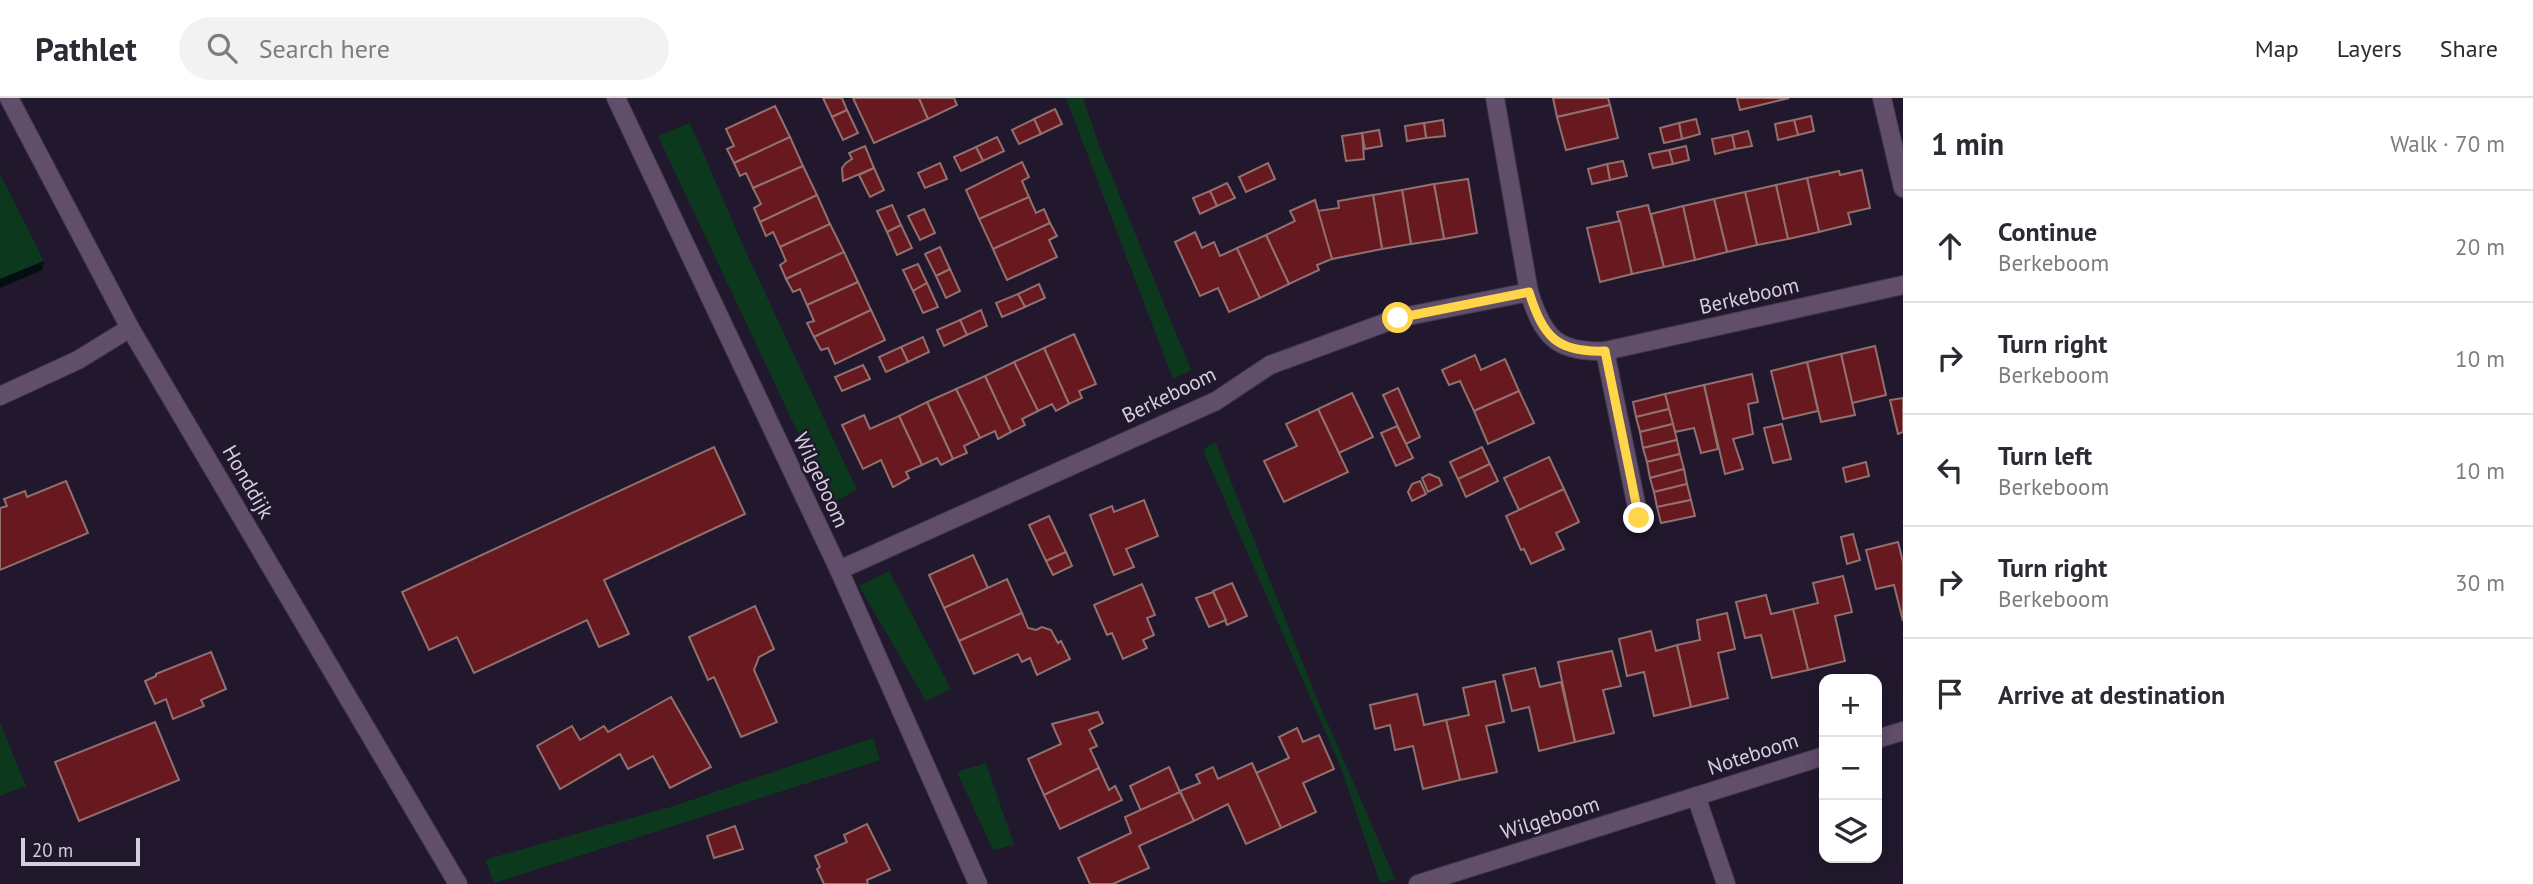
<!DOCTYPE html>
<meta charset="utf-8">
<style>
:root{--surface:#fff;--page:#f2f2f3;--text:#2b2b33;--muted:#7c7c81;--line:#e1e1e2}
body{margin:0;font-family:"PT Sans",sans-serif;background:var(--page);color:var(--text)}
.controls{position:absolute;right:21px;bottom:21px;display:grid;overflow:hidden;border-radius:14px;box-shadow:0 4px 18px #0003}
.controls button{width:63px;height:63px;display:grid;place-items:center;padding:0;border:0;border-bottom:2px solid var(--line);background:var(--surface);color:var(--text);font:35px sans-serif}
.scale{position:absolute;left:21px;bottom:18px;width:119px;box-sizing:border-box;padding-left:7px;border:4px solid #d4cedd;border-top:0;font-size:19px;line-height:24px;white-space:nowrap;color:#d4cedd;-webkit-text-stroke:5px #21182d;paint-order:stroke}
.stop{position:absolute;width:21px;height:21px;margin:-16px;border:5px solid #ffd54a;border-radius:50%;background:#fff}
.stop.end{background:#ffd54a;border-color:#fff;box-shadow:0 2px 7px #0008}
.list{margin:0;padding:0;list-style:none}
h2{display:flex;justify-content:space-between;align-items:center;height:91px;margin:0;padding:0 28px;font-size:30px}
h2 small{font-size:23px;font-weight:400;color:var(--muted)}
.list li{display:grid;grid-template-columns:46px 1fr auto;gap:21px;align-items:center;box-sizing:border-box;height:112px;padding:0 28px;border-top:2px solid var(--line)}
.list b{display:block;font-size:26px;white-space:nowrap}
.list p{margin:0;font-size:23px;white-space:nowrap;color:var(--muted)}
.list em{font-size:23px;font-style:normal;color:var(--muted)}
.icon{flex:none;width:38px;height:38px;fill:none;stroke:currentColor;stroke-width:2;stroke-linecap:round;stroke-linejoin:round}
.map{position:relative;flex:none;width:1903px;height:786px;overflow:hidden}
header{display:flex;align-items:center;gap:42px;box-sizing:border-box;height:98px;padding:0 35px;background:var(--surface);border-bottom:2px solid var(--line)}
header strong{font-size:33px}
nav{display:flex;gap:38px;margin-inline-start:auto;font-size:24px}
.search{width:490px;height:63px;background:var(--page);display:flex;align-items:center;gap:18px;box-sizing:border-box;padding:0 24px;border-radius:38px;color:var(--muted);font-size:26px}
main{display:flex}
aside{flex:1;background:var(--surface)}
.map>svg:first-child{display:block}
.green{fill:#0c391d}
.water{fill:#020e12}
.building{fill:#68181f;stroke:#91706f;stroke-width:2}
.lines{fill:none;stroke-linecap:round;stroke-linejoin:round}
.minor-casing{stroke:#3e3549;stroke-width:20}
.minor{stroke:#614e6a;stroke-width:18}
.route{stroke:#ffd54a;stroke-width:9}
.labels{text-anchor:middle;stroke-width:5;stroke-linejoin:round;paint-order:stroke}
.street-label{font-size:21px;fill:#d4cedd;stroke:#21182d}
</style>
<header>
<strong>Pathlet</strong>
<div class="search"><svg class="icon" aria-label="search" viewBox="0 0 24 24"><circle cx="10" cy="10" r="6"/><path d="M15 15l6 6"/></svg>Search here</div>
<nav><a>Map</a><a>Layers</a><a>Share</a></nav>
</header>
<main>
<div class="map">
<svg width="1903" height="786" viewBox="0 0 1903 786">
<rect width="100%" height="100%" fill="#21182d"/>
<g class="green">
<polygon points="1066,0 1083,0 1099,47 1191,272 1173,281"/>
<polygon points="690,25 745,152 857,392 831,405 658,38"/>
<polygon points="0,76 44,163 0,181"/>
<polygon points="1215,343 1315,596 1395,781 1380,785 1341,670 1203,352"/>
<polygon points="889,473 951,591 926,603 859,488"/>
<polygon points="0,625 26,688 0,698"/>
<polygon points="873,640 880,662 494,785 485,762 674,708"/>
<polygon points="986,665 1014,747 993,752 957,674"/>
</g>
<polygon class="water" points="44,163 42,172 0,190 0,181"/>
<g class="building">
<polygon points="823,0 842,0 847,12 832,19"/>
<polygon points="853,0 919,0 928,21 874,45"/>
<polygon points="919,0 954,0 957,7 928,21"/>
<polygon points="1553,0 1608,0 1610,7 1557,19"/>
<polygon points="1737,0 1789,0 1740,12"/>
<polygon points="1610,7 1618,40 1566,52 1557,19"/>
<polygon points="775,8 790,39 734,65 727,51 734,48 726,31"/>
<polygon points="1055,11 1062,26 1041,36 1034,21"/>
<polygon points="847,12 858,35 843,42 832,19"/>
<polygon points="1811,18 1814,33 1798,37 1794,22"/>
<polygon points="1034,21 1041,36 1019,46 1012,32"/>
<polygon points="1696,21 1700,36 1682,41 1679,25"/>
<polygon points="1443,22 1445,38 1426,40 1424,25"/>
<polygon points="1794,22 1798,37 1778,42 1775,26"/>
<polygon points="1424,25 1426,40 1407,43 1405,28"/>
<polygon points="1679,25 1682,41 1664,45 1660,30"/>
<polygon points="1379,32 1382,48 1365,51 1362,35"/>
<polygon points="1748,33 1752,48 1735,51 1732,37"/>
<polygon points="1362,35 1364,61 1346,63 1342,38"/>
<polygon points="1732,37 1735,51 1715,56 1712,41"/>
<polygon points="790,39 803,68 753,90 746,75 740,78 734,65"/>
<polygon points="997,39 1004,53 983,63 976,49"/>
<polygon points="865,48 874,70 843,83 842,70 846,65 852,61 849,55"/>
<polygon points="1686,48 1689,62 1673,66 1669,52"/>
<polygon points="976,49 983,63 961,73 954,59"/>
<polygon points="1669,52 1673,66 1653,70 1649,56"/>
<polygon points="1623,63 1627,78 1610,82 1607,66"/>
<polygon points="1022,64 1029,79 1022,83 1029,99 979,121 966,92"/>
<polygon points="940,65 947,81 925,90 918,75"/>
<polygon points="1268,65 1275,81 1246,94 1239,79"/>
<polygon points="1607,66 1610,82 1592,86 1588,71"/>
<polygon points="803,68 817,97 760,124 754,110 761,106 753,90"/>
<polygon points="874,70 884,92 870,99 859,77"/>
<polygon points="1862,72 1870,110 1848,115 1851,126 1819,134 1807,80 1839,73 1840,77"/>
<polygon points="1807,80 1819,134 1788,141 1776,87"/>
<polygon points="1468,81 1477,135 1444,141 1434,86"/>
<polygon points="1227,85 1235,100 1217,108 1210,93"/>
<polygon points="1434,86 1444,141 1411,146 1402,92"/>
<polygon points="1776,87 1788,141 1757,147 1745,94"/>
<polygon points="1402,92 1411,146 1382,151 1373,97"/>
<polygon points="1210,93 1217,108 1200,116 1193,100"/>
<polygon points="1745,94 1757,147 1727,154 1714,101"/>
<polygon points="817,97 830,126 780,149 773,134 766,138 760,124"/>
<polygon points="1373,97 1382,151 1332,161 1317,113 1339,110 1338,103"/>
<polygon points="1029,99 1036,115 1044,111 1050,125 993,151 979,121"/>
<polygon points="1714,101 1727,154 1695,162 1683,108"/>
<polygon points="1315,102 1332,161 1317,167 1319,172 1289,186 1266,137 1295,123 1290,113"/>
<polygon points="892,107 901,127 887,134 877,113"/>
<polygon points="1648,107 1664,169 1632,176 1617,114"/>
<polygon points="1683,108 1695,162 1664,169 1651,116"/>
<polygon points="924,111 935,135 920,142 908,118"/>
<polygon points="1620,123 1632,176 1600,184 1587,130"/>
<polygon points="1050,125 1057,138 1049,142 1057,159 1007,182 993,151"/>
<polygon points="830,126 844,154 786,181 780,167 786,163 780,149"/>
<polygon points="901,127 912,150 897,157 887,134"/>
<polygon points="1195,134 1202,150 1214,144 1220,158 1237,150 1260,200 1229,214 1218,190 1200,198 1175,144"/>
<polygon points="1266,137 1289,186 1260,200 1237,150"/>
<polygon points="940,149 950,171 936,178 925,156"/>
<polygon points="844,154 858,184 807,207 800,191 793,194 786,181"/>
<polygon points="918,166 927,185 913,193 903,172"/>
<polygon points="950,171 960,193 946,200 936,178"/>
<polygon points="858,184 871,212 814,239 807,225 814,223 807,207"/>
<polygon points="927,185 938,209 923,215 913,193"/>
<polygon points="1039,186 1045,200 1025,209 1018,196"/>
<polygon points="1018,196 1025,209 1002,219 996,205"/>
<polygon points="871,212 885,242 835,266 828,250 821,252 814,239"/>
<polygon points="981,212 987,228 967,237 960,222"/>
<polygon points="960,222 967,237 944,248 937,232"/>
<polygon points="1074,236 1096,286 1079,293 1082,300 1069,306 1044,250"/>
<polygon points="923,239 929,254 908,264 901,249"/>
<polygon points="1875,248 1886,297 1852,305 1841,256"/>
<polygon points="901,249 908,264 886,274 879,259"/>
<polygon points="1044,250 1069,306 1056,313 1052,306 1038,313 1014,264"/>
<polygon points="1841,256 1855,317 1821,324 1807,264"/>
<polygon points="1475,257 1481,272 1505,261 1519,293 1474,313 1460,283 1449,287 1442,272"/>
<polygon points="1014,264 1038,313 1022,321 1025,327 1011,334 985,278"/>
<polygon points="1807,264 1818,313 1783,321 1771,273"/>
<polygon points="863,267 870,281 842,293 835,279"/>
<polygon points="1752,276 1758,304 1748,306 1753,336 1733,341 1743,371 1725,376 1704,287"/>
<polygon points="985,278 1011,334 998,341 995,333 980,340 956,291"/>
<polygon points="1704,287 1718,351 1701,355 1694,330 1675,334 1665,296"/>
<polygon points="1398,290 1420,339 1406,346 1383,297"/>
<polygon points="956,291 980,340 964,348 967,355 953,361 927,304"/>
<polygon points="1519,293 1534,325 1488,346 1474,313"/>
<polygon points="1352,295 1373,339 1339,355 1318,311"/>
<polygon points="1665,296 1669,311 1636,319 1633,304"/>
<polygon points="1903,300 1903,334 1898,336 1890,302"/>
<polygon points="927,304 953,361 941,367 937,360 922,367 899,318"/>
<polygon points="1318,311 1348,374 1284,404 1264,363 1297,348 1286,326"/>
<polygon points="1669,311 1673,326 1640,334 1636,319"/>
<polygon points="864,317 870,331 899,318 922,367 906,374 909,380 893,389 881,362 863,371 842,327"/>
<polygon points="1673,326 1677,342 1643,350 1640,334"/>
<polygon points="1782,326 1791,361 1773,365 1764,330"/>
<polygon points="1397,328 1413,360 1396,368 1381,335"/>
<polygon points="1677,342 1680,356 1647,364 1643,350"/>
<polygon points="714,349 745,416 604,482 629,536 599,549 587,522 474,575 457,539 429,552 402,494"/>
<polygon points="1482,349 1490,366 1458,381 1450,364"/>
<polygon points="1680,356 1684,371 1650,380 1647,364"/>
<polygon points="1549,359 1564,391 1519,412 1504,380"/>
<polygon points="1866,364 1869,378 1846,384 1843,370"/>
<polygon points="1490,366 1498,383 1466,399 1458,381"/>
<polygon points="1684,371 1687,386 1654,394 1650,380"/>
<polygon points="1429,376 1439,380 1442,387 1428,394 1422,380"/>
<polygon points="66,383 88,435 0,472 0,410 7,408 4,401 25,393 27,399"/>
<polygon points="1420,383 1426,396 1412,403 1408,394 1412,386"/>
<polygon points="1687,386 1691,402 1657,409 1654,394"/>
<polygon points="1564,391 1579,424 1556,435 1564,451 1531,466 1524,451 1521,452 1506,418"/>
<polygon points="1144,402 1158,438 1126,451 1134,469 1114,477 1090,417 1112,408 1114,414"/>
<polygon points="1691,402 1695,418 1661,425 1657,409"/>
<polygon points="1049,418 1066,454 1046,463 1029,427"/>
<polygon points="1853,436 1860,462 1847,466 1841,439"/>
<polygon points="1898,444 1903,464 1903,523 1894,487 1876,491 1866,452"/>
<polygon points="1066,454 1072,468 1053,477 1046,463"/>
<polygon points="973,457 988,490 944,510 929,477"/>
<polygon points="1843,478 1852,514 1835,518 1845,563 1808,572 1793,511 1818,505 1813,485"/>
<polygon points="1007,481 1022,515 959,543 944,510"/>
<polygon points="1232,485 1247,518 1227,527 1213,493"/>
<polygon points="1142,486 1155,517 1147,520 1154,537 1143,542 1147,550 1123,561 1112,535 1107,537 1094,507"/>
<polygon points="1213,494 1226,522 1209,529 1196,500"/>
<polygon points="1766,497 1771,516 1793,511 1808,572 1772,580 1761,537 1745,540 1736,504"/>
<polygon points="755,508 774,551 759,559 754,572 777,624 741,639 714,579 708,582 689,539"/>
<polygon points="1022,515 1028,530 1036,532 1042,529 1051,532 1058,545 1061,543 1070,561 1037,577 1030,560 1022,564 1018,556 974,576 959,543"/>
<polygon points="1727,515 1735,551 1718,555 1728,600 1691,609 1677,547 1700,542 1697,522"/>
<polygon points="1651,533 1656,553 1677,547 1691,609 1654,618 1644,574 1627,578 1619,541"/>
<polygon points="1612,553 1621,588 1603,592 1614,635 1575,644 1558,564"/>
<polygon points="211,554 226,591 201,602 204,608 173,621 166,601 155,606 145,583 156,578 156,576"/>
<polygon points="1535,570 1540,589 1561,584 1575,644 1539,653 1529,609 1512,613 1503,577"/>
<polygon points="1495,583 1504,624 1486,628 1497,674 1460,682 1446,622 1469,617 1463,590"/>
<polygon points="1417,596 1424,627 1446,622 1460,682 1423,691 1413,648 1395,652 1390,627 1375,631 1370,607"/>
<polygon points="671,599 711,669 670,690 653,658 628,671 620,656 560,691 537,648 572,628 580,642 604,628 608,634"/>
<polygon points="1098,614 1103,625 1089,632 1097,648 1090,651 1099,670 1044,697 1028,661 1061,646 1052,626"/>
<polygon points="155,624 179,682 79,723 55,664"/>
<polygon points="1297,630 1303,644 1319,637 1334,671 1303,685 1316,714 1281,730 1256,675 1289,660 1279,639"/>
<polygon points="1252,665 1281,730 1246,746 1228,706 1194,723 1180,693 1200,685 1196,677 1213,669 1218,681"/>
<polygon points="1169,669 1180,694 1141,713 1130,688"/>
<polygon points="1099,670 1109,692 1115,688 1122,702 1060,731 1044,697"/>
<polygon points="1180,694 1194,723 1139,748 1149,770 1113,786 1090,786 1078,760 1131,735 1125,719"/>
<polygon points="867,726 890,772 867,782 868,786 824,786 817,771 820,769 815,758 847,744 844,737"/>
<polygon points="735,728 743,751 714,760 707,738"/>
</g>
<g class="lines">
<g class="minor-casing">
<g id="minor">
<polyline points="9,0 130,230 458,786"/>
<polyline points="616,0 839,472 978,786"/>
<polyline points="1495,0 1529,194"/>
<polyline points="1882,0 1903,90"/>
<polyline points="1605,253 1639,420"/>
<polyline points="0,298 78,262 130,230"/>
<path d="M839,472L1216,303L1270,267L1398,220L1529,194C1543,238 1556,255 1605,253L1903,187"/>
<polyline points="1877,641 1903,633"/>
<polyline points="1696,698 1726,786"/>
<polyline points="1418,786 1824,658"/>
</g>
</g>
<use href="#minor" class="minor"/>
</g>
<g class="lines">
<path class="route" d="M1398,220L1529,194C1543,238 1556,255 1605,253L1639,420"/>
</g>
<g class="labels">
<g class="street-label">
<text transform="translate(1749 198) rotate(-13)" y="7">Berkeboom</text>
<text transform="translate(1169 297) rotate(-26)" y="7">Berkeboom</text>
<text transform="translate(821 382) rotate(65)" y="7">Wilgeboom</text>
<text transform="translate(248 384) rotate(60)" y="7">Honddijk</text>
<text transform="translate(1753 656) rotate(-18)" y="7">Noteboom</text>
<text transform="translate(1550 720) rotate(-17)" y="7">Wilgeboom</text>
</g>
</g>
</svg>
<div class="controls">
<button>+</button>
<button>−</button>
<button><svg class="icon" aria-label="layers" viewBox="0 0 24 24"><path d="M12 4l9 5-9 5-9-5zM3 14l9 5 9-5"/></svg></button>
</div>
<div class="scale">20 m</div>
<div class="stop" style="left:1398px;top:220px"></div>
<div class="stop end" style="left:1639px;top:420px"></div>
</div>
<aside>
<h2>1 min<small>Walk · 70 m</small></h2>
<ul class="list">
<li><svg class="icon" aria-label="ahead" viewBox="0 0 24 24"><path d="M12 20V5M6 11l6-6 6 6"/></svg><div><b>Continue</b><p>Berkeboom</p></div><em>20 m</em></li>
<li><svg class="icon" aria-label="right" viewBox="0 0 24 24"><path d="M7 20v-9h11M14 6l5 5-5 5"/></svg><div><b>Turn right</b><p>Berkeboom</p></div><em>10 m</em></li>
<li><svg class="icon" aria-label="left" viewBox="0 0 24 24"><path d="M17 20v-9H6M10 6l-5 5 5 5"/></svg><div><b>Turn left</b><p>Berkeboom</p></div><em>10 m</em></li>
<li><svg class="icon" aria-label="right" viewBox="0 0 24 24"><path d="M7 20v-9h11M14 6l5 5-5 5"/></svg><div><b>Turn right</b><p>Berkeboom</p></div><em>30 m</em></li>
<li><svg class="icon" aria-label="arrive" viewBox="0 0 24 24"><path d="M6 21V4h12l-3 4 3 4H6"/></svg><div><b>Arrive at destination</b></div></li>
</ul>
</aside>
</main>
